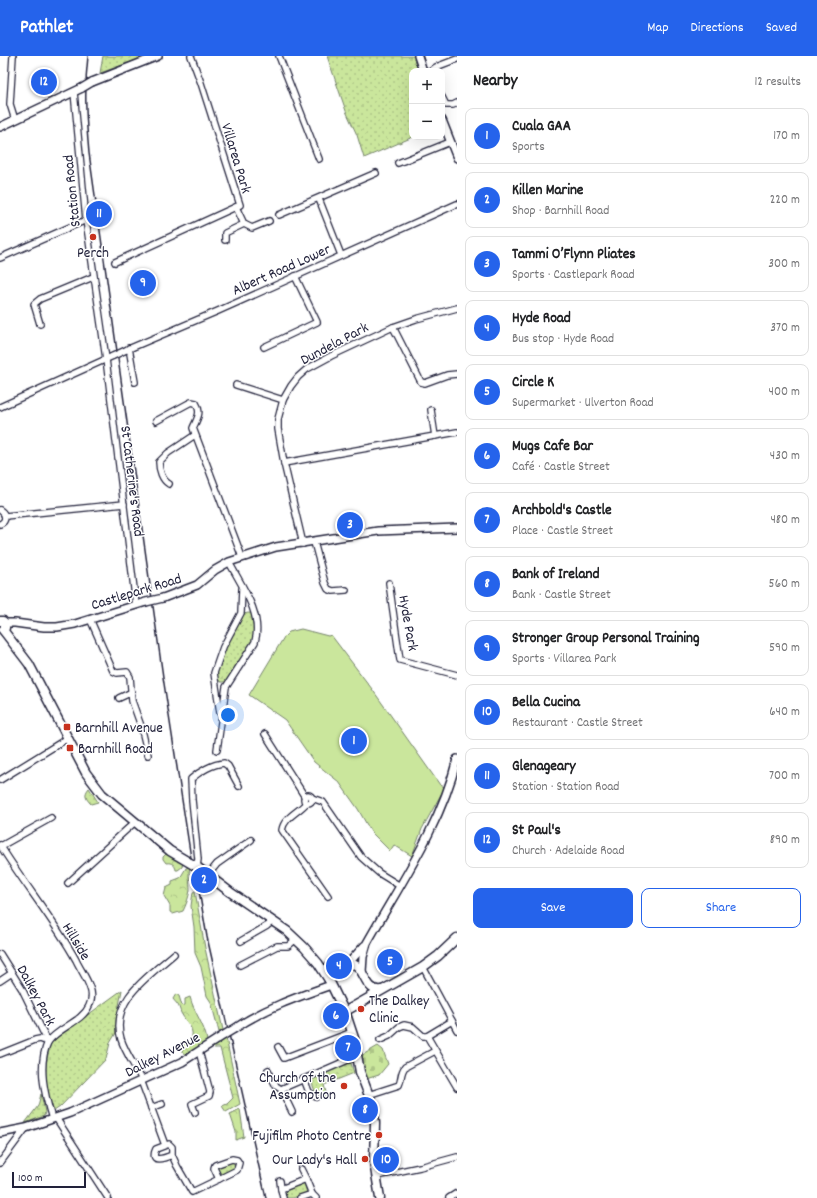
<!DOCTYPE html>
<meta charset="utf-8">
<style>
:root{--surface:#fff;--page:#f6f6f6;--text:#202124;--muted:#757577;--line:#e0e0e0;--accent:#2563eb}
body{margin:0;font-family:Dekko,sans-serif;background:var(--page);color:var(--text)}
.controls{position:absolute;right:12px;top:12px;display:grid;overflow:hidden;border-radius:8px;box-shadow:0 4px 16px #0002}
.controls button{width:36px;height:36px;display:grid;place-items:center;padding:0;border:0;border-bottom:1px solid var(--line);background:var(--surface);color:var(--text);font:20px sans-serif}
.scale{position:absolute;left:12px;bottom:10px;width:74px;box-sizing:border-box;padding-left:4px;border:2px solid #22223b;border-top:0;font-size:11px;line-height:14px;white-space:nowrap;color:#22223b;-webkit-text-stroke:3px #fff;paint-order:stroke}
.you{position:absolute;left:228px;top:659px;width:14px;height:14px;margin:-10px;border:3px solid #fff;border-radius:50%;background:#1a73e8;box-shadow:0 0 0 6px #1a73e833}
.badge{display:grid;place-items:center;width:26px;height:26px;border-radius:50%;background:var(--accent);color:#fff;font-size:13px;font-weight:700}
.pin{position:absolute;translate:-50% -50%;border:2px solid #fff;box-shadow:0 1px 4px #0006}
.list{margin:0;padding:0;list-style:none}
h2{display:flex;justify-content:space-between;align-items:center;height:52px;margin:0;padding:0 16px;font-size:17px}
h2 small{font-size:13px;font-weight:400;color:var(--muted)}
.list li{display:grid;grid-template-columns:26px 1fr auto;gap:12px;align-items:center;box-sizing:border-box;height:56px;margin:0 8px 8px;padding:0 8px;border:1px solid var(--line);border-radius:8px}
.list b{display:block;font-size:15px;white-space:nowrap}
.list p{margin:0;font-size:13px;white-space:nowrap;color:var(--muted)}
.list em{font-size:13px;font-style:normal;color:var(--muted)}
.actions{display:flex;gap:8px;padding:12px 16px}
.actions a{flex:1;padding:9px 0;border:1px solid var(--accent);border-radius:8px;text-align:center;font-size:14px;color:var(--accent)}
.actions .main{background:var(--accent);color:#fff}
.map{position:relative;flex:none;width:457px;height:1142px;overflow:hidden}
header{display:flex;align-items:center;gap:24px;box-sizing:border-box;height:56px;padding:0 20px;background:var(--accent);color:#fff}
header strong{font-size:19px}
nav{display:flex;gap:22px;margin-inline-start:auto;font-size:14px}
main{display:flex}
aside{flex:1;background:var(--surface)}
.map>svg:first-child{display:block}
.grass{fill:url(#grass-dots);stroke:#76846c}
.forest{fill:url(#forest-crowns);stroke:#76846c}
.cemetery{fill:url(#cemetery-stones);stroke:#76846c}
.pitch{fill:#cae69c;stroke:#76846c}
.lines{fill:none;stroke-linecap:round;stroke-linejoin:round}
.minor-casing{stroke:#22223b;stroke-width:8}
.tertiary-casing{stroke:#22223b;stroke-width:10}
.secondary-casing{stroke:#22223b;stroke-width:11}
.minor{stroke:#fff;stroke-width:5.5}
.tertiary{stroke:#fff;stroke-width:7}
.secondary{stroke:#fff;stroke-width:8}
.rail{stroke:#22223b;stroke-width:1.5}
.minor-bridge-casing{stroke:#22223b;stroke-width:8;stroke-linecap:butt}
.tertiary-bridge-casing{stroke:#22223b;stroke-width:10;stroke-linecap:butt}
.minor-bridge{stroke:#fff;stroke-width:5.5}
.tertiary-bridge{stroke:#fff;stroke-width:7}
.poi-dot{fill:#c8321e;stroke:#fff;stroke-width:1.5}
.labels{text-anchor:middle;stroke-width:3;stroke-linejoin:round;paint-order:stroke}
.street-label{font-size:15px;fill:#22223b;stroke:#fff}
.poi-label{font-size:15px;fill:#22223b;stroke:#fff;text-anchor:start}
</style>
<header>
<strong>Pathlet</strong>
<nav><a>Map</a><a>Directions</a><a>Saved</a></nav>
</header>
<main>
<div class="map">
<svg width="457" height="1142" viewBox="0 0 457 1142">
<defs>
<pattern id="grass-dots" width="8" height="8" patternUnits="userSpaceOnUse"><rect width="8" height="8" fill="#cae69c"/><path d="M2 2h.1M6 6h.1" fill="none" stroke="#adc587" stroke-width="1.8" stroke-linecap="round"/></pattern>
<pattern id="forest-crowns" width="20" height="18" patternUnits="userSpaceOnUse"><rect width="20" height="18" fill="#cae69c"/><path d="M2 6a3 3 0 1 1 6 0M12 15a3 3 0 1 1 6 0" fill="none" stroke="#adc587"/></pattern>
<pattern id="cemetery-stones" width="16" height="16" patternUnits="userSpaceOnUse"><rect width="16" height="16" fill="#cae69c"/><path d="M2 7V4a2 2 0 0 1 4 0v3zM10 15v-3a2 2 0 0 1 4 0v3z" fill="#adc587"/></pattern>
</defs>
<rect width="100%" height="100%" fill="#fff"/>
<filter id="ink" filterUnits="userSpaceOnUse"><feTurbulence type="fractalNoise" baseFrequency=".025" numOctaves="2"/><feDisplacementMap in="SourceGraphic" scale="8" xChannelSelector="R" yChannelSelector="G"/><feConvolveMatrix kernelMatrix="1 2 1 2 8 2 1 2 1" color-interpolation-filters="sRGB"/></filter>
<g filter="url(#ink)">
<g class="grass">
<polygon points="103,0 145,0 145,1 100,17"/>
<polygon points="327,0 414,0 419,15 412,15 413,81 364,102 357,79 346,55"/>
<path d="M250,557L253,559L255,574L253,585L227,626H221L218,624C214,607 228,586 236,572C238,568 239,564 241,560C243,558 246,557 250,557Z"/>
<path d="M89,732L98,746L91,748C85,742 84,738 89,732Z"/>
<path d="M122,934L116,965V977L110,987L106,1003L60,1051L54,1055C44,1032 43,1008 52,985Z"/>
<polygon points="350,1004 354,1017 324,1029 327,1040 318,1043 310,1022"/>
<polygon points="41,1038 45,1056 44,1060 25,1067 38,1050"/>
<polygon points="231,1105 234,1106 235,1112 222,1119 219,1118 217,1114 218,1112"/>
<polygon points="304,1127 307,1137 293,1142 286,1142 285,1135"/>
</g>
<g class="forest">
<path d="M167,797L183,807L182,811L178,814H176C175,809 172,806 166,807L163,803V801Z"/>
<path d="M190,811C188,819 190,825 190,834C189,841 186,849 183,855L173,858L170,856V850L164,840L166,832L172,829V825L180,822L186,812Z"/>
<polygon points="195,835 205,892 223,974 219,976 211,946 207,940 201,911 195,897 194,871 191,850 193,836"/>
<path d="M176,938L179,940L182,950L185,949V943L190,941C194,957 205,969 207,985L186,999L182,996V987H191C195,970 188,970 181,957C180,955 180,953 179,951C178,948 175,946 173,943Z"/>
<polygon points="226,982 240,1048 226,1056 222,1050 227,1048 233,1042 220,992 214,992 212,990"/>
<polygon points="240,1053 244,1081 236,1084 236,1076 230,1058"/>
</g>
<polygon class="cemetery" points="378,990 383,994 388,1008 379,1019 366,1023 359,1001"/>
<polygon class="pitch" points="301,573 328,580 331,579 372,633 440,729 445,731 422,773 412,800 394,789 390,795 371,776 358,753 339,726 314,706 285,664 249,639 284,581 289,576"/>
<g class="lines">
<g class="minor-casing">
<g id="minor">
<polyline points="13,0 10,48 15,64"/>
<polyline points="279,0 319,103"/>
<polyline points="431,15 436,11 457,3"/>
<polyline points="74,36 86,164 106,303 136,549"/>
<polyline points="442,41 446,49 453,49 457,47"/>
<polyline points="398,107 450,86"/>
<polyline points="319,143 341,199"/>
<polyline points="236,151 244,168 252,172 269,165"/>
<polyline points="279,159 376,117"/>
<polyline points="225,184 225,177 244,168"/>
<polyline points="0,202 86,164"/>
<polyline points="115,206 240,149 201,27 191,0"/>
<polyline points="40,268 34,248 40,243 93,221"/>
<polyline points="393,271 421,326 425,327 447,319 457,318"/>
<polyline points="264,291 317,266 295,220"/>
<polyline points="129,292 135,326"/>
<polyline points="126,294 218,255 457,148"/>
<polyline points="236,329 283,344"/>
<polyline points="0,351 113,300"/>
<polyline points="431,354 435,380"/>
<path d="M156,365L191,346L196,347C202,356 197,363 193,372L242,501"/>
<polyline points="284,407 457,376"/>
<path d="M169,428C162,424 159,414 159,406L168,397L195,379"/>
<path d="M0,454C6,458 7,465 0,468"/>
<polyline points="5,460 124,448"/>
<polyline points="314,486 325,527 328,533 333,535 346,534"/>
<polyline points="303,488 284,407 278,373 278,363 283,344 291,330 298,321 307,313 331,300 393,271 416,263 457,252"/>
<polyline points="389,527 400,604 457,619"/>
<polyline points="90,563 113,615 117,617 127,616 130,621 132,645 141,670 148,699"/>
<polyline points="119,642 132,636"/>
<polyline points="220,657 214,617 223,591 241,557 242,533"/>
<polyline points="265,678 305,741"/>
<path d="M217,694L226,631L255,586C263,558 241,529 229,506"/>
<polyline points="0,724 68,682"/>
<circle cx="308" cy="743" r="4"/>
<polyline points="312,742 323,746 361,801 379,817 400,830"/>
<path d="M306,747C299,756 284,761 282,774L328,840"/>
<path d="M0,789C24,828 54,864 76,904C80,913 87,922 90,932C92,937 92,944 89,950C82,966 59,971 48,986L40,983L35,984L0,998"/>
<polyline points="1,790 51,762"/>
<path d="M197,811L198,803L192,744L191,723C200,715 213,708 224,707L228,710L239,730"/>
<polyline points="208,819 217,808 251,784"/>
<polyline points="68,827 135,766"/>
<polyline points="241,885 267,870 273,865"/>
<path d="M0,898L22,933L48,986C37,1009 45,1040 52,1063"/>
<polyline points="240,909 277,890 288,890 296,883"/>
<polyline points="423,911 457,974"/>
<polyline points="0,925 12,917"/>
<polyline points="427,980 457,1031"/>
<polyline points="380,984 389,980 399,971 404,969 413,971 423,980 427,980 452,965"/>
<polyline points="278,991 284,1002 352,976"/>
<polyline points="268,1014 276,1030 281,1033 357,1000"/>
<polyline points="304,1023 309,1036 316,1041"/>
<polyline points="281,1033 292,1056"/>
<path d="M368,1039L399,1029C402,1023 400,1017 405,1011L435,995"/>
<polyline points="151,1052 162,1048"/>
<polyline points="195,1056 192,1048 209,1040 210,1036 199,995"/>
<polyline points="56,1062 108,1142"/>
<path d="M165,1089L142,1027L141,1022C135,1010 125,996 121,983C110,944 148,921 174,898"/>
<path d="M172,1099C165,1102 149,1108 156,1093L169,1088L172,1091V1099L177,1110L192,1136L219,1123"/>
<polygon points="232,1103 237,1104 239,1107 237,1114 219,1123 214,1112 215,1109"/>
<polyline points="0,1107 26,1072"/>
<polyline points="301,1113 306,1123"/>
<polyline points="377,1120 420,1111 457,1101"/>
<polyline points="280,1125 281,1133"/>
<polyline points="312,1138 316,1142"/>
<polyline points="283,1142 281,1133 306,1123 312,1138 300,1142"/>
<polyline points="449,1142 457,1137"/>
</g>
</g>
<g class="tertiary-casing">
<g id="tertiary">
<polyline points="418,0 423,15"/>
<polyline points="92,26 158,0"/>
<polyline points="442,64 457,102"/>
<polyline points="0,71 82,32"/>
<polyline points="163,542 197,529 215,514 229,506 276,491 378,475 457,472"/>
<polyline points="5,567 15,567 44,571 57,571 75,568 146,546"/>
<polyline points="346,910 364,890"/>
<path d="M362,916L363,901L367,887C400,828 441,769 457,703"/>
<path d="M234,973C263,953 297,941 331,929"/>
<polyline points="0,1077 26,1072 70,1057 182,1006 224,979"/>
</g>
</g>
<g class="secondary-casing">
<g id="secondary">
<polyline points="0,565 3,565 5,568 5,572 3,574"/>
<polyline points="3,574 29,608 86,717 102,738 170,795 197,811 230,836 287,875 304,891 318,907 329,924 347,961 354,982 360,1016 373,1050 375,1067 374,1106 380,1142"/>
<path d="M329,924C334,920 340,913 346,910C365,900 362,937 381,934"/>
<polyline points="344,956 423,911 438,900 457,882"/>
</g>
</g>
<use href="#minor" class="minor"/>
<use href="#tertiary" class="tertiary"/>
<use href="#secondary" class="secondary"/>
<g class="rail">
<path d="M88,0C84,33 86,64 89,97L163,621L191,802"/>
<polyline points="196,817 207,881 266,1142"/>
</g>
<g class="minor-bridge-casing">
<polyline id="minor-bridge" points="113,300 126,294"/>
</g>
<g class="tertiary-bridge-casing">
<g id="tertiary-bridge">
<polyline points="82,32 92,26"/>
<polyline points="146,546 163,542"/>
<polyline points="224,979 234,973"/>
</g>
</g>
<use href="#minor-bridge" class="minor-bridge"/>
<use href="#tertiary-bridge" class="tertiary-bridge"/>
</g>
</g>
<g class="poi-dot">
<circle cx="93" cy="181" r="4"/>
<rect x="63" y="667" width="8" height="8" rx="2"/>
<rect x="66" y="688" width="8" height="8" rx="2"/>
<circle cx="361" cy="953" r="4"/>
<circle cx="344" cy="1030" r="4"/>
<circle cx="379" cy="1079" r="4"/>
<circle cx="365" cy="1103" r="4"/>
</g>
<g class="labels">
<g class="street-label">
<text transform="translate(237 102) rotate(73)" y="5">Villarea Park</text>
<text transform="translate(71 135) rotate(-96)" y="5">Station Road</text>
<text transform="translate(281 213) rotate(-24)" y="5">Albert Road Lower</text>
<text transform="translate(334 287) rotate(-28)" y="5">Dundela Park</text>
<text transform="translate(133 425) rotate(83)" y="5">St Catherine's Road</text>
<text transform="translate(136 535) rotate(-17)" y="5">Castlepark Road</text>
<text transform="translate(409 567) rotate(80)" y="5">Hyde Park</text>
<text transform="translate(77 885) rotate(59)" y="5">Hillside</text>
<text transform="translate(37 939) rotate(62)" y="5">Dalkey Park</text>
<text transform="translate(162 998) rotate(-27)" y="5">Dalkey Avenue</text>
</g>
<g class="poi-label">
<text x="93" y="201" text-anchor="middle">Perch</text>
<text x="75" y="676">Barnhill Avenue</text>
<text x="78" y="697">Barnhill Road</text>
<text x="369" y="949">The Dalkey<tspan x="369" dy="17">Clinic</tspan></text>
<text x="336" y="1026" text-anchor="end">Church of the<tspan x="336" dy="17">Assumption</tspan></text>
<text x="371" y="1084" text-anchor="end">Fujifilm Photo Centre</text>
<text x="357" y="1108" text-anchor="end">Our Lady's Hall</text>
</g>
</g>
</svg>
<div class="controls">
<button>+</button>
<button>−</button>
</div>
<div class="scale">100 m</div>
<div class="you"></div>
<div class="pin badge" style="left:354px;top:685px">1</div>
<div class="pin badge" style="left:204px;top:824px">2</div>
<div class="pin badge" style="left:350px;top:469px">3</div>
<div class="pin badge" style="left:339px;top:910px">4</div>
<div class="pin badge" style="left:390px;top:906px">5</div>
<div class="pin badge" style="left:336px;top:960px">6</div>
<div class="pin badge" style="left:348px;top:992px">7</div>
<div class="pin badge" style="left:365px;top:1054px">8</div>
<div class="pin badge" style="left:143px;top:227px">9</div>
<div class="pin badge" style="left:386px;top:1104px">10</div>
<div class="pin badge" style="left:99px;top:158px">11</div>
<div class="pin badge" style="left:44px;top:26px">12</div>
</div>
<aside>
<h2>Nearby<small>12 results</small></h2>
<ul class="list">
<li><span class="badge">1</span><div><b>Cuala GAA</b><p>Sports</p></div><em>170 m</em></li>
<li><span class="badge">2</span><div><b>Killen Marine</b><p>Shop · Barnhill Road</p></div><em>220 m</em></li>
<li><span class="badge">3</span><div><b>Tammi O’Flynn Pliates</b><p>Sports · Castlepark Road</p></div><em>300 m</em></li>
<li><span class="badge">4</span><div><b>Hyde Road</b><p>Bus stop · Hyde Road</p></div><em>370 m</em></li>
<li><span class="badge">5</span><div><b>Circle K</b><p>Supermarket · Ulverton Road</p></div><em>400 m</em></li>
<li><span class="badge">6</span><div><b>Mugs Cafe Bar</b><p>Café · Castle Street</p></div><em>430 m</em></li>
<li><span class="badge">7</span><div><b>Archbold's Castle</b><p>Place · Castle Street</p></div><em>480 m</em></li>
<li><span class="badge">8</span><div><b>Bank of Ireland</b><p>Bank · Castle Street</p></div><em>560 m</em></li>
<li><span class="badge">9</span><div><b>Stronger Group Personal Training</b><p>Sports · Villarea Park</p></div><em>590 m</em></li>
<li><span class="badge">10</span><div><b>Bella Cucina</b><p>Restaurant · Castle Street</p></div><em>640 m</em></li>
<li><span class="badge">11</span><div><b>Glenageary</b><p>Station · Station Road</p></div><em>700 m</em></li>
<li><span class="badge">12</span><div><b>St Paul's</b><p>Church · Adelaide Road</p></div><em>890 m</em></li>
</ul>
<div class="actions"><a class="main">Save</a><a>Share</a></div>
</aside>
</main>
